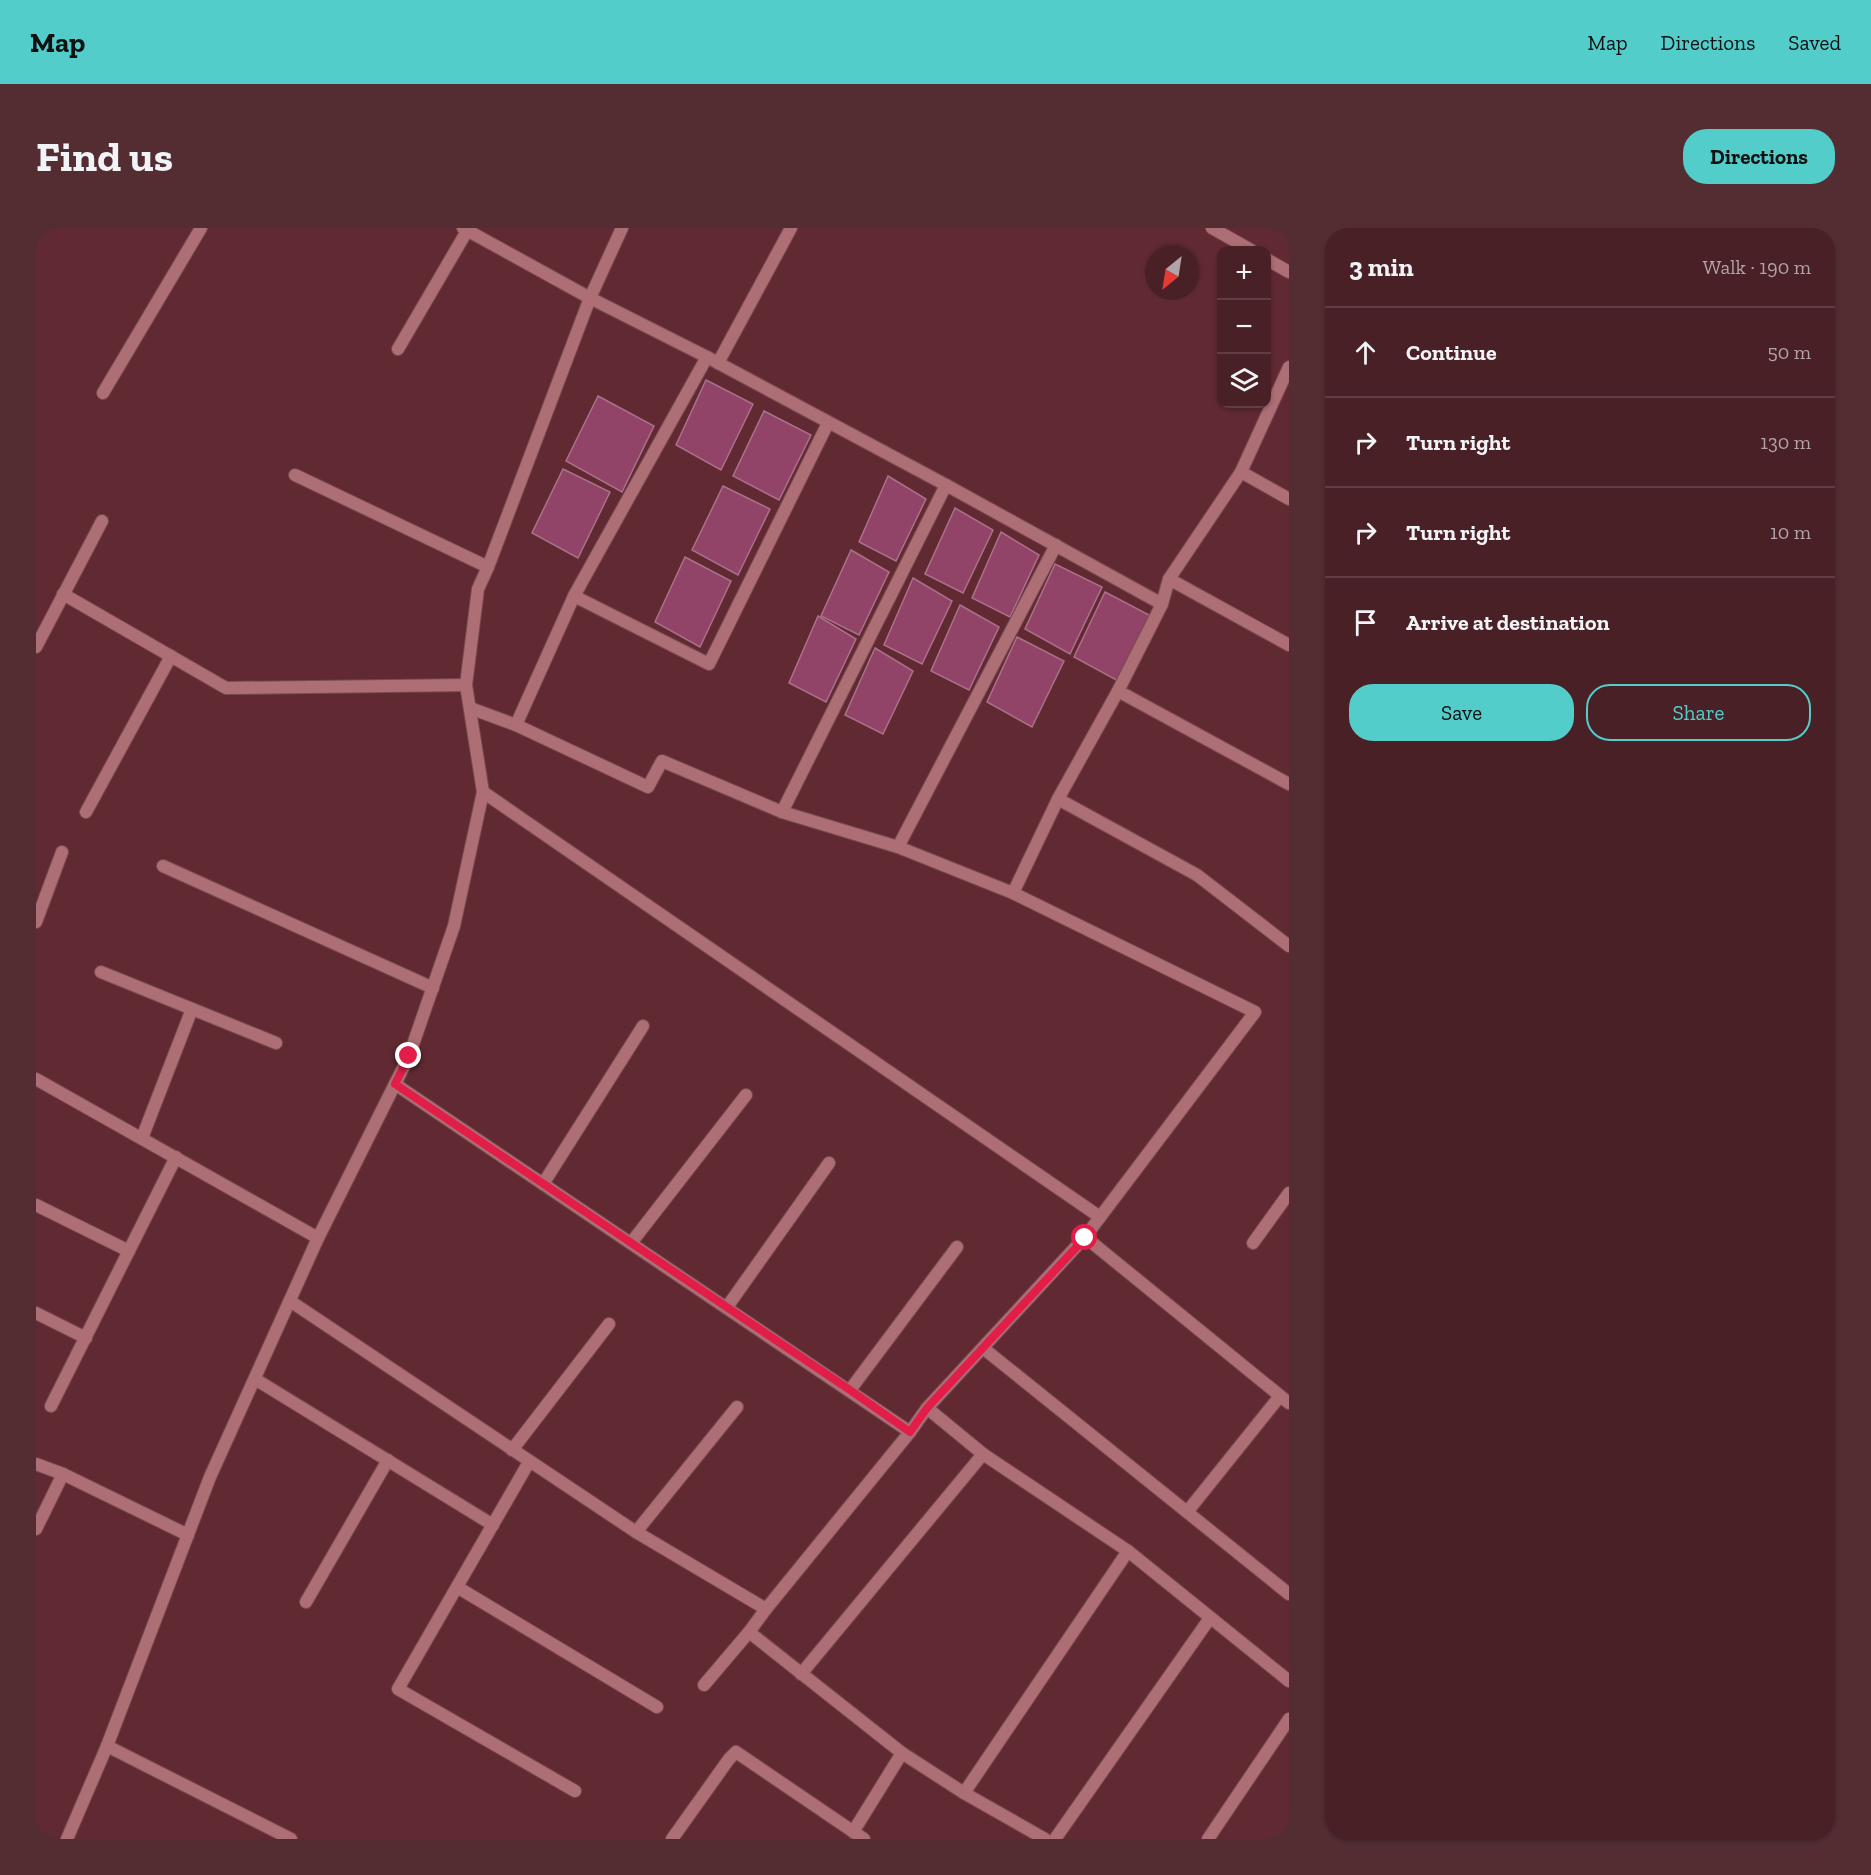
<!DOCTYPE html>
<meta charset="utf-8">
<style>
:root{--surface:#492026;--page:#532d32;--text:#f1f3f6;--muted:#b1a3a7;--line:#613e43;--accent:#53cdca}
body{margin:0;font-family:"Zilla Slab",serif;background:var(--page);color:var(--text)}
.controls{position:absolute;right:18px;top:18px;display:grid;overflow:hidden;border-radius:12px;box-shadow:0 2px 4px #0004}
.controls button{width:54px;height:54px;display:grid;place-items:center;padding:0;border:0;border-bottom:2px solid var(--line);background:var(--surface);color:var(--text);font:30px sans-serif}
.compass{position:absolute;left:1109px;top:18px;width:54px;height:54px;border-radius:50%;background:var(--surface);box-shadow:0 2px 4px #0004;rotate:210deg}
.stop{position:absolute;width:18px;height:18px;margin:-14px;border:4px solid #e11d48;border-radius:50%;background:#fff}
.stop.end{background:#e11d48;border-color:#fff;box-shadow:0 2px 6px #0008}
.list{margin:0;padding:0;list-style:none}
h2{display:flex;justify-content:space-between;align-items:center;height:78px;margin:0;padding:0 24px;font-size:26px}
h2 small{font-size:20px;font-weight:400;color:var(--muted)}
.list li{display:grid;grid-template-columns:39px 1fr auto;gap:18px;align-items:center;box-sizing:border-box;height:90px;padding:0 24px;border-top:2px solid var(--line)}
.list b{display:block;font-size:22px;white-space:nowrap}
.list em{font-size:20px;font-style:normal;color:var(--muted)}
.actions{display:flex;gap:12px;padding:18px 24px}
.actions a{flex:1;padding:14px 0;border:2px solid var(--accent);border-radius:24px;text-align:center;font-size:21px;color:var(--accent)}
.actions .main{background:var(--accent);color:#111}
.icon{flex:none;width:33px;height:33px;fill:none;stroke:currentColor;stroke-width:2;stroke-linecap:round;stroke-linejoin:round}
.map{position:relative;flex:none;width:1253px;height:1611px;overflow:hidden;border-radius:24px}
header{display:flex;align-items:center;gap:36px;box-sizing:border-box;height:84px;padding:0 30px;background:var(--accent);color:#111}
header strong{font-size:28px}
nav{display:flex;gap:33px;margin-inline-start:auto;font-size:21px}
.intro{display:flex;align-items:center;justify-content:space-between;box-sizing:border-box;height:144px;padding:0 36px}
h1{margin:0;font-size:42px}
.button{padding:15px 27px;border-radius:24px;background:var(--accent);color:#111;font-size:21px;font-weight:700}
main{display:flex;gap:36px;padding:0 36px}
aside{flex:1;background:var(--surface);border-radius:24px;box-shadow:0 2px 4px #0004}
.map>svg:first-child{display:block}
.building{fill:#924368;stroke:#ab718a;stroke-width:1.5}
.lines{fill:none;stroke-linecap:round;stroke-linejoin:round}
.street-casing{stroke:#794a52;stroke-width:14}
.street{stroke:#ad6e75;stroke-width:12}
.route{stroke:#e11d48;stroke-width:8}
</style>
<header>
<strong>Map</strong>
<nav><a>Map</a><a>Directions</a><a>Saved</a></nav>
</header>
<div class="intro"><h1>Find us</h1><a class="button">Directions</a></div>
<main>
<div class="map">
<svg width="1253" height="1611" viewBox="0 0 1253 1611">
<rect width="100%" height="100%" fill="#612a32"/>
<g class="building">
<polygon points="670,152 717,176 685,242 640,217"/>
<polygon points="562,168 618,198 586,264 530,233"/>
<polygon points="728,183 775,207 743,272 697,248"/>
<polygon points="527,241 574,264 542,330 496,305"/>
<polygon points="852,248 890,271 860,333 823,314"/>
<polygon points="687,258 734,281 702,347 656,322"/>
<polygon points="919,280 957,302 927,365 889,346"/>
<polygon points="965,304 1003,327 974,389 936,370"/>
<polygon points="815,322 853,344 823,407 785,388"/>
<polygon points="649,329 695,353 664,419 619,394"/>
<polygon points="1019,336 1066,359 1034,426 989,401"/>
<polygon points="877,350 916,373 886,436 848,417"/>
<polygon points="1069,364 1115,388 1084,454 1038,429"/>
<polygon points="924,377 963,399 933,462 895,443"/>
<polygon points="782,388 820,411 790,474 753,455"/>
<polygon points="981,409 1028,433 996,499 951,474"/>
<polygon points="839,420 877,443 847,506 809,487"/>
</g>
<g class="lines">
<g class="street-casing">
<g id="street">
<polyline points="427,0 554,70 671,129 910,257 1126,376"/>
<polyline points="1176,0 1215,22"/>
<polyline points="1230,31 1253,44"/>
<polyline points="362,121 431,3"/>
<polyline points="682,135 755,0"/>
<polyline points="67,165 165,0"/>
<polyline points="1205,244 1253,271"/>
<polyline points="259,247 452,339"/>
<polyline points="1133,351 1253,417"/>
<polyline points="27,366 190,460 430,457"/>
<polyline points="538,368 673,436 792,195"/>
<polyline points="0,419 66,293"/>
<polyline points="1082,463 1253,556"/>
<polyline points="434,480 480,497 612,559 626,533 746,584 862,619 977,665 1219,784 1049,1009 891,1180 874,1204 730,1381 713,1404 668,1457"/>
<polyline points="480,497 538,368 671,129"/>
<polyline points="447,564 1064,989"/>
<polyline points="1022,571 1161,647 1253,718"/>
<polyline points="50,584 135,428"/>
<polyline points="746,584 910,257"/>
<polyline points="862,619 1020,317"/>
<polyline points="127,638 397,760"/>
<polyline points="977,665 1022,571 1082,463 1126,376 1133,351 1205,244 1253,139"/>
<polyline points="0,694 26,624"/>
<polyline points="65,744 240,815"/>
<polyline points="0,851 282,1010"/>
<polyline points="359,856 874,1204"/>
<polyline points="106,910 156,781"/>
<polyline points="507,956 607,798"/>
<polyline points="0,977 93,1023"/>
<polyline points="1049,1009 1253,1175"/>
<polyline points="595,1015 710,867"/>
<polyline points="1217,1015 1253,965"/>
<polyline points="254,1073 600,1304 730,1381"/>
<polyline points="691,1079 793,935"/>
<polyline points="0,1085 50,1110"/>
<polyline points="947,1120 1253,1366"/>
<polyline points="219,1151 457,1297"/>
<polyline points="814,1162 921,1019"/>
<polyline points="15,1178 140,929"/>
<polyline points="891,1180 947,1226 1092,1323 1253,1453"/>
<polyline points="476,1222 573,1096"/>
<polyline points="493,1234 362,1461 539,1563"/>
<polyline points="0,1236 27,1246 152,1307"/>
<polyline points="1151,1284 1244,1168"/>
<polyline points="0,1301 27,1246"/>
<polyline points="600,1304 701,1179"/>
<polyline points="421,1359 621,1479"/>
<polyline points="270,1374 352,1232"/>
<polyline points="713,1404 866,1525 928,1565 1009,1611"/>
<polyline points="765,1446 947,1226"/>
<polyline points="71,1518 255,1611"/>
<polyline points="928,1565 1092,1323"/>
<polyline points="817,1604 866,1525"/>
<polyline points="31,1611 71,1518 174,1249 282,1010 373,828 418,698 447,564 430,457 442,361 452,339 554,70 586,0"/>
<polyline points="636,1611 693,1531 700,1524 828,1611"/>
<polyline points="1019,1611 1174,1390"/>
<polyline points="1172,1611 1253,1491"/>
</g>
</g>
<use href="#street" class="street"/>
</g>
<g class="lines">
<polyline class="route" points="373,828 359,856 814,1162 874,1204 891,1180 1049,1010"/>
</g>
</svg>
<div class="controls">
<button>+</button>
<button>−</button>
<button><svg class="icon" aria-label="layers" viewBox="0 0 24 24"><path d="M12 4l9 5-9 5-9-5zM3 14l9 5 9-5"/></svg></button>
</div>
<svg class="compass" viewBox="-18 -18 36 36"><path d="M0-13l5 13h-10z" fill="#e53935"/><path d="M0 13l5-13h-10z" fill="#b1a3a7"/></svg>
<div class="stop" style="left:1049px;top:1010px"></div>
<div class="stop end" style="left:373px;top:828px"></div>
</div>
<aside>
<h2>3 min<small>Walk · 190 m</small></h2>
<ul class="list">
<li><svg class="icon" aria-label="ahead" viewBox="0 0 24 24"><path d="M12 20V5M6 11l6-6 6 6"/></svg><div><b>Continue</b></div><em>50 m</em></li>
<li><svg class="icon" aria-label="right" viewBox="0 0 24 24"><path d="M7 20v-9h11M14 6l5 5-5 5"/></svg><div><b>Turn right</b></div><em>130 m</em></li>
<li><svg class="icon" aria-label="right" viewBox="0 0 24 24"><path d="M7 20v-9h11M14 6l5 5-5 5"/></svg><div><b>Turn right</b></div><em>10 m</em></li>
<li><svg class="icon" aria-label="arrive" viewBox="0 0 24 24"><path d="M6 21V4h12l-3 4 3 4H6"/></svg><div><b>Arrive at destination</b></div></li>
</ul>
<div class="actions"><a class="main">Save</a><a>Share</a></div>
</aside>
</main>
